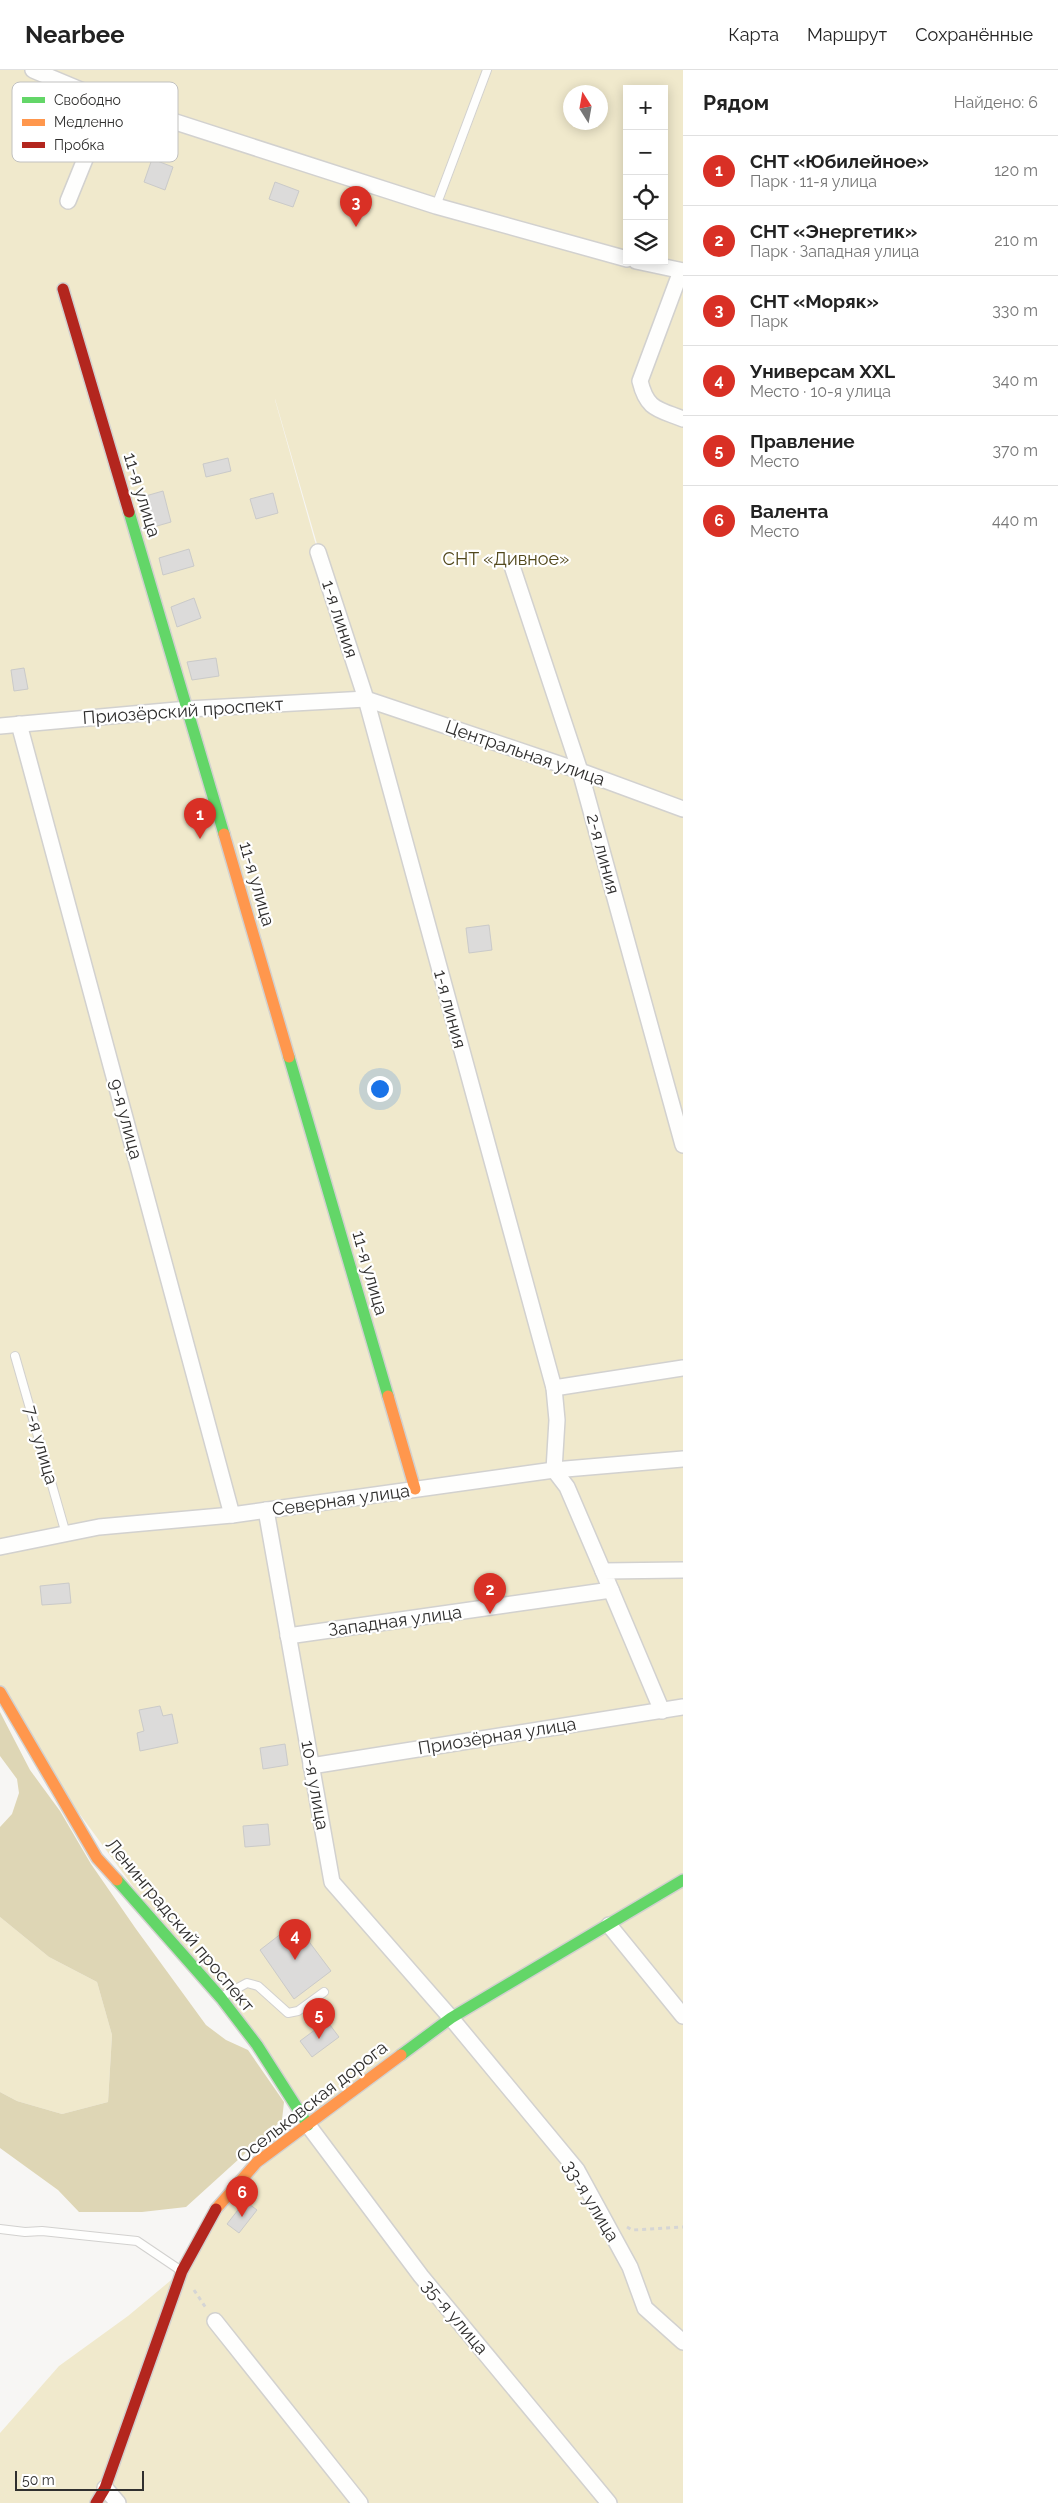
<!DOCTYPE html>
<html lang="ru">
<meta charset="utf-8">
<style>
:root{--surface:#fff;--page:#f6f6f6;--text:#222;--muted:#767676;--line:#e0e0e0;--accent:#d93025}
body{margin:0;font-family:Raleway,sans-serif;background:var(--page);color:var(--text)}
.controls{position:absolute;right:15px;top:15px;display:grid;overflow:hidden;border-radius:0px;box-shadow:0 2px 12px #0003}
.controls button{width:45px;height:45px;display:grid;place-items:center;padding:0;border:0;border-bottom:1px solid var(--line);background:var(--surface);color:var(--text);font:25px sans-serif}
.compass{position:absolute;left:563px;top:15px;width:45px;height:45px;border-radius:50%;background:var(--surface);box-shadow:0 2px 12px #0003;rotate:349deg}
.scale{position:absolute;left:15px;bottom:12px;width:129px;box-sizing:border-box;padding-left:5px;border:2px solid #302f2e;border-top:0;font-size:14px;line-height:18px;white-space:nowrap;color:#302f2e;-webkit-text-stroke:4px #fff;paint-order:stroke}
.you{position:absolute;left:379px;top:1018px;width:18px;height:18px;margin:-12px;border:4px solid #fff;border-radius:50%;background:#1a73e8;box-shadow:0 0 0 8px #1a73e833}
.badge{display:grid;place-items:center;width:32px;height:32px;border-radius:50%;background:var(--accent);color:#fff;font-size:16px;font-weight:700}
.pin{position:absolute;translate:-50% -41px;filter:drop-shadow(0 1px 2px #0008)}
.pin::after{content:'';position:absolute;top:26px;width:18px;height:15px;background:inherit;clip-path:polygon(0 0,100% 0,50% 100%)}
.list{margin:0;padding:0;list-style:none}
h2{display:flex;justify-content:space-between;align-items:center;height:65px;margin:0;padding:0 20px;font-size:21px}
h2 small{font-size:16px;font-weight:400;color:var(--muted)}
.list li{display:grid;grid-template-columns:32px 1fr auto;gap:15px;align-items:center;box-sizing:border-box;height:70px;padding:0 20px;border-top:1px solid var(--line)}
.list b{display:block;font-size:19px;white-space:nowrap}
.list p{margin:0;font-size:16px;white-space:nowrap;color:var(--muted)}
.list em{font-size:16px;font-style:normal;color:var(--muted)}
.icon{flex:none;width:28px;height:28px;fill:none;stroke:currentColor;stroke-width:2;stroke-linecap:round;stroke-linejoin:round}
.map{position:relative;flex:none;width:683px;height:2433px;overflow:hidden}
header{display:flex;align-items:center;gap:30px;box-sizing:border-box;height:70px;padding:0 25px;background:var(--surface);border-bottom:1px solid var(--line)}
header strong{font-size:24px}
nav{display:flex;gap:28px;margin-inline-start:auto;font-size:18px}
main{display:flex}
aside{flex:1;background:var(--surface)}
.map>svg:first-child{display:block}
.green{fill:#f0e9cc;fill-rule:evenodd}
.forest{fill:#ded6b5}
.building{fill:#dcdbda;stroke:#cacac9}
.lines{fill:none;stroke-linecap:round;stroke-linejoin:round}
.lane-casing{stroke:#d2d1cf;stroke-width:10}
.street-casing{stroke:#d2d1cf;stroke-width:18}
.fast-casing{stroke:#d2d1cf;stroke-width:14}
.slow-casing{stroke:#d2d1cf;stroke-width:14}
.jam-casing{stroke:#d2d1cf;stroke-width:14}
.path{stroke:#d5d5d5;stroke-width:3;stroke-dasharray:4 4;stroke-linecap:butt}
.lane{stroke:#fefefd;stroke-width:8}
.street{stroke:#fefefd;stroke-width:15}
.fast{stroke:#63d668;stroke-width:11}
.slow{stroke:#ff974d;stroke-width:11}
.jam{stroke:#b3261e;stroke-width:11}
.labels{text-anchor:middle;stroke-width:4.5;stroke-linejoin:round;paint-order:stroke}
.street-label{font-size:18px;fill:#302f2e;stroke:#fff}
.park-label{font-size:18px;fill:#52481b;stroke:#fff}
.key{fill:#fff;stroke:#c1c1c0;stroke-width:1}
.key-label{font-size:14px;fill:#302f2e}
</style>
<header>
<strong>Nearbee</strong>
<nav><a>Карта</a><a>Маршрут</a><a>Сохранённые</a></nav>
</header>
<main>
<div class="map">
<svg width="683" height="2433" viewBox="0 0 683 2433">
<rect width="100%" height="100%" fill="#f7f6f4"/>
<g class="green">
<path d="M0,0H683V2433H0V2363L59,2296L128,2246L182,2201L212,2143L308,2055L29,1675L0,1619ZM627,19H664V191H627ZM570,22H600V52H570ZM275,329L560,1312L554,1318L275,330Z"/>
<polygon points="0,1847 49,1887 97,1912 112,1965 108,2032 62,2044 17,2031 0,2022"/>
</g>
<polygon class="forest" points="0,1642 30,1700 60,1741 91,1794 136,1859 206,1955 226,1970 248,1980 284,2032 282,2050 186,2137 142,2142 79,2142 58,2120 0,2078 0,2022 17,2031 62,2044 108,2032 112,1965 97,1912 49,1887 0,1847 0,1757 12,1744 19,1723 17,1709 0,1686"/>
<g class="building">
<polygon points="152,89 173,97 165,120 144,112"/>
<polygon points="275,112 299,121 293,137 269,129"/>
<polygon points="228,388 231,401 206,407 203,394"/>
<polygon points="163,421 171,452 150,458 142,427"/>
<polygon points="273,423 278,443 256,449 250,429"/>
<polygon points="189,479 194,496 163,505 159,488"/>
<polygon points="194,528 201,548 177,557 171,537"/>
<polygon points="216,588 219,606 192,610 187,592"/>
<polygon points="24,598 28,619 14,621 11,600"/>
<polygon points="489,855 492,880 469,883 466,858"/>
<polygon points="69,1513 71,1533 42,1535 40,1516"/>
<polygon points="160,1636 163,1646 172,1644 178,1673 140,1681 137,1663 144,1661 139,1640"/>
<polygon points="285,1674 288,1695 263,1699 260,1678"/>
<polygon points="268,1754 270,1775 245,1777 243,1756"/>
<polygon points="295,1853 331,1901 294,1929 260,1880"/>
<polygon points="327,1951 339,1967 312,1987 300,1971"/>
<polygon points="245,2131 257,2140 239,2163 227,2154"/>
</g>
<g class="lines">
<g class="lane-casing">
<g id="lane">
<polyline points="436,136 487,0"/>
<polyline points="15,1286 66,1464"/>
<polyline points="223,1926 247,1913 258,1916 288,1943 298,1941 324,1922"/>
<polyline points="0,2159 25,2162 42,2161 137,2171 180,2200"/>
</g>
</g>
<g class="street-casing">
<g id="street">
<polyline points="33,0 95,26 436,136 627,189"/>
<polyline points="68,131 109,30"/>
<polyline points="636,191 683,201"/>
<path d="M681,201L640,311C647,340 658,339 683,349"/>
<polyline points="318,482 366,629 554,1318 557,1350 554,1400 567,1417 603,1501"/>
<polyline points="512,496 580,701 683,1075"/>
<polyline points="19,654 232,1445"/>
<polyline points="0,656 188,639 366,629 580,701 683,739"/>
<polyline points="554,1318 683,1298"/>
<polyline points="266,1440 332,1812 451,1948 577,2100 630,2197 645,2238 683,2272"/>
<polyline points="0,1477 99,1457 232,1445 554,1400 683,1389"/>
<polyline points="611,1520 662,1641"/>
<polyline points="288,1566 611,1520 603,1501 683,1500"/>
<polyline points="311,1696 683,1637"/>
<polyline points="609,1855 683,1946"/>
<polyline points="308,2055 421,2206 609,2433"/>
<polyline points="215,2251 360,2433"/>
<polyline points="105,2418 118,2433"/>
</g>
</g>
<g class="fast-casing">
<g id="fast">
<polyline points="129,442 224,764"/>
<polyline points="289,987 388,1326"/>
<polyline points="117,1810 221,1928 257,1975 308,2055"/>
<polyline points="401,1985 451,1948 683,1810"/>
</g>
</g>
<g class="slow-casing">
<g id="slow">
<polyline points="224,764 289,987"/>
<polyline points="388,1326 415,1419"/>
<polyline points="0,1622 97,1788 117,1810"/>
<polyline points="216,2139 257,2092 401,1985"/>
</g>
</g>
<g class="jam-casing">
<g id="jam">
<polyline points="63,219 129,442"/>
<polyline points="96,2433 105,2418 182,2201 216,2139"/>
</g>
</g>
<g class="path">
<polyline points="627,2157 632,2160 683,2157"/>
<polyline points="194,2220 206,2238"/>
</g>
<use href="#lane" class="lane"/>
<use href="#street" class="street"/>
<use href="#fast" class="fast"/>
<use href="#slow" class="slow"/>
<use href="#jam" class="jam"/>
</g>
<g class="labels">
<g class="street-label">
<text transform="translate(142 425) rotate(73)" y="6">11-я улица</text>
<text transform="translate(340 549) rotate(72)" y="6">1-я линия</text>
<text transform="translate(183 641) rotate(-4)" y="6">Приозёрский проспект</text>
<text transform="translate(525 683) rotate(19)" y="6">Центральная улица</text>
<text transform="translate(603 784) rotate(75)" y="6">2-я линия</text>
<text transform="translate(257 814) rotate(74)" y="6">11-я улица</text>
<text transform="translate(450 939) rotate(75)" y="6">1-я линия</text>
<text transform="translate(126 1049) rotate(75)" y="6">9-я улица</text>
<text transform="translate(370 1203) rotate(74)" y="6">11-я улица</text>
<text transform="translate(41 1375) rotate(74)" y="6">7-я улица</text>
<text transform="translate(341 1430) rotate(-8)" y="6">Северная улица</text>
<text transform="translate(395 1551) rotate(-8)" y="6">Западная улица</text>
<text transform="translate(497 1666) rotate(-9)" y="6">Приозёрная улица</text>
<text transform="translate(315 1715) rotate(80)" y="6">10-я улица</text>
<text transform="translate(180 1855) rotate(50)" y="6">Ленинградский проспект</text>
<text transform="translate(312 2032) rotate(-38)" y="6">Осельковская дорога</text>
<text transform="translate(591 2131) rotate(59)" y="6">33-я улица</text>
<text transform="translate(455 2247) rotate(50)" y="6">35-я улица</text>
</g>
<g class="park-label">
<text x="506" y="495">СНТ «Дивное»</text>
</g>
</g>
<rect x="12" y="12" width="166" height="80" rx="8" class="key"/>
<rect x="22" y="27" width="23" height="6" fill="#63d668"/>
<rect x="22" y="49" width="23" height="7" fill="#ff974d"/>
<rect x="22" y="72" width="23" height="6" fill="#b3261e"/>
<g class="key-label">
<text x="54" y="35">Свободно</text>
<text x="54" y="57">Медленно</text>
<text x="54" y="80">Пробка</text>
</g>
</svg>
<div class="controls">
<button>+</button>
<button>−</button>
<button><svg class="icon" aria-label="locate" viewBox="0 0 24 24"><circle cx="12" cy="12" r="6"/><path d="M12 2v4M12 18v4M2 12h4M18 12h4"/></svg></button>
<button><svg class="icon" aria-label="layers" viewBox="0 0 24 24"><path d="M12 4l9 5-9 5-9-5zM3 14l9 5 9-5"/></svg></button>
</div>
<svg class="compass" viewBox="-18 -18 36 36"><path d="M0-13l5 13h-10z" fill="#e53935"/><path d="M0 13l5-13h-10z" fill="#767676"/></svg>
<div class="scale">50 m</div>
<div class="you"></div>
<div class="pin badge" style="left:200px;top:769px">1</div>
<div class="pin badge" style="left:490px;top:1544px">2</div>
<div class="pin badge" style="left:356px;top:157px">3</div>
<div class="pin badge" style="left:295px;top:1890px">4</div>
<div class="pin badge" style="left:319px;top:1969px">5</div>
<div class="pin badge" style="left:242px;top:2147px">6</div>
</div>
<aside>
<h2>Рядом<small>Найдено: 6</small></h2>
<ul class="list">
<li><span class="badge">1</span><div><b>СНТ «Юбилейное»</b><p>Парк · 11-я улица</p></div><em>120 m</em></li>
<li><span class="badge">2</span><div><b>СНТ «Энергетик»</b><p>Парк · Западная улица</p></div><em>210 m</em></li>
<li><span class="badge">3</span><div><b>СНТ «Моряк»</b><p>Парк</p></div><em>330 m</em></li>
<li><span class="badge">4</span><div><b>Универсам XXL</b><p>Место · 10-я улица</p></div><em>340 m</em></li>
<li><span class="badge">5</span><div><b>Правление</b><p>Место</p></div><em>370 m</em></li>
<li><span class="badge">6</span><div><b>Валента</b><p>Место</p></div><em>440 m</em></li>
</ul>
</aside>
</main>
